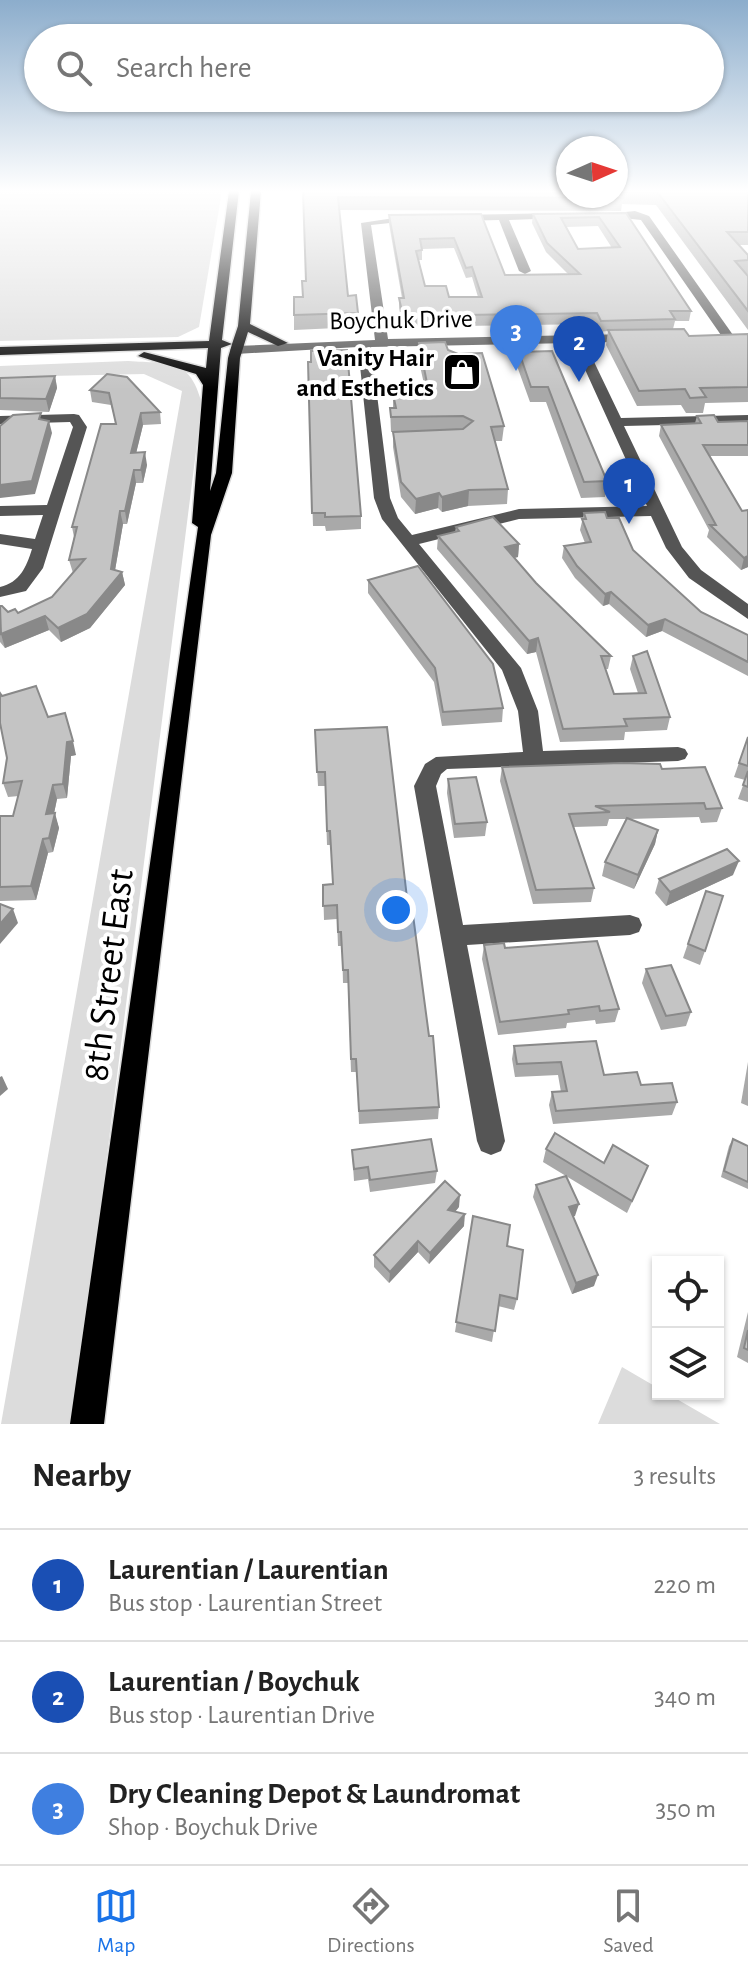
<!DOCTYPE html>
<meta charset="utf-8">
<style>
:root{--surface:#fff;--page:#f2f2f2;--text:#222;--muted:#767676;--line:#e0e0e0;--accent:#1a73e8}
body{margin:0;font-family:"Alegreya Sans",sans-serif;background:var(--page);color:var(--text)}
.controls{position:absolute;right:24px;bottom:24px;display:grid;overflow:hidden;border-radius:0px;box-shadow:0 2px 6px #0004}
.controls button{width:72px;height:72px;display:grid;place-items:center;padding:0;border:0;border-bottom:2px solid var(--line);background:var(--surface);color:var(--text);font:40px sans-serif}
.compass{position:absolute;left:556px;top:136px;width:72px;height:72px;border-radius:50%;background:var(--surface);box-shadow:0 2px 6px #0004;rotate:87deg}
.you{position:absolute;left:396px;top:910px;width:28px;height:28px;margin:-20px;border:6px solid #fff;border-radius:50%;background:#1a73e8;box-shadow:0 0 0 12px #1a73e833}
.badge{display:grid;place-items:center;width:52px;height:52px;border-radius:50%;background:var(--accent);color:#fff;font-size:26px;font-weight:700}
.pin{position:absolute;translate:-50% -66px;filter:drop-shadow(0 2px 4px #0008)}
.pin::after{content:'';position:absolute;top:42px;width:28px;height:24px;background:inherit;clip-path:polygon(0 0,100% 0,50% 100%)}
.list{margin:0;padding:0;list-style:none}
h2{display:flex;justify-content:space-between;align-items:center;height:104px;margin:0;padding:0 32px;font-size:34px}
h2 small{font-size:26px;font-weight:400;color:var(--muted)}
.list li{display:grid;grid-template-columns:52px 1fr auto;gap:24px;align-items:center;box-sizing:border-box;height:112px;padding:0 32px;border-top:2px solid var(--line)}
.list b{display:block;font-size:30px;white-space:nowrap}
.list p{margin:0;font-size:26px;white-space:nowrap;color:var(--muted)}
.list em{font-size:26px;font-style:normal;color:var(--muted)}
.icon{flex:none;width:44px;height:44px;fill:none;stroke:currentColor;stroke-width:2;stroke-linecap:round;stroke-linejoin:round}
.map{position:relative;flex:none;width:748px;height:1424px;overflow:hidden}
.search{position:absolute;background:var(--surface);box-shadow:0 2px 6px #0004;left:24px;right:24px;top:24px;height:88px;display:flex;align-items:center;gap:20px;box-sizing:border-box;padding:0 28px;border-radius:44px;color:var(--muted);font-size:30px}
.sheet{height:440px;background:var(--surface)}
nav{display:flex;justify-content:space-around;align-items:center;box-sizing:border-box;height:112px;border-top:2px solid var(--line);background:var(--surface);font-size:22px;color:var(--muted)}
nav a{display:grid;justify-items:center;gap:4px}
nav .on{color:var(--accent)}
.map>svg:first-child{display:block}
.green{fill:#dcdcdc}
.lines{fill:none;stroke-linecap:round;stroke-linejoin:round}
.major-casing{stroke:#dbdbdb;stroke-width:3}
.minor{fill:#555;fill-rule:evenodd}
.major{fill:#000;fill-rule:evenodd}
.wall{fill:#a9a9a9;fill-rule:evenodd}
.shaded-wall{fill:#898989}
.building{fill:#c4c4c4;stroke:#898989;stroke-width:2;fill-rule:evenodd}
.labels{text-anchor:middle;stroke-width:8;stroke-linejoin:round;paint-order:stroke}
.far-street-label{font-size:26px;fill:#000;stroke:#fff}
.far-poi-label{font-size:26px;font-weight:bold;fill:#000;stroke:#fff;text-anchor:end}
.near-street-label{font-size:38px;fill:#000;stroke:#fff}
</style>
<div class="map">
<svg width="748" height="1424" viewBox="0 0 748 1424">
<rect width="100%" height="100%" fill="#fff"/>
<g class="green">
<polygon points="0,191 222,191 199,327 178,337 0,341"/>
<path d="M128,361C171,364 190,358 202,404L73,1424H1L182,391L144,374L0,377V366Z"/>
<polygon points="622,1367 658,1388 658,1394 668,1394 720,1424 598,1424"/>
</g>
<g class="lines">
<g class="major-casing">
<path id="major" d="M229,191H239L222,340L232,344L238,326L251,191H261L250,324L288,343L278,346L248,332L240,358L232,473L211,535L104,1424H70L198,527L192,523L203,385L196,374L138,356L144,352L206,368L208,348L0,355V347L209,341ZM232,344L228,358L216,473L210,491L221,348Z"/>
</g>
<g class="minor">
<polygon points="635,211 649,216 733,335 731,338 723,338 641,220 597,215"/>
<polygon points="558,213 562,218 509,220 531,271 525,274 519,271 499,220 458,221 453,218 458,215"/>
<path d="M414,215L418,220L371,225L388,339L632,334L638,338L636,341L585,343L621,418L748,415V423L624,426L682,547L701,570L748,604V619L689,578L666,548L651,516L519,519L419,544L521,668L538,711L543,751L678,747L685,749L688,754L685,759L678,761L447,769L441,774L436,786L463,925L630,915L639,918L642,925L639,932L630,935L467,945L505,1141L501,1151L491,1155L481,1151L477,1141L414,786L425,764L436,757L523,752L518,711L502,670L382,519L374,498L358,347L236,354L230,350L236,346L375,340L361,223ZM573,343L647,506L519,509L412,535L398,518L390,498L371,347Z"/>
<path d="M74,414L79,415L87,427L43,568L26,591L0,597V587C20,582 26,568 32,549L0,544V534L35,539L43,515L0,516V506L47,505L73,427L70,422L0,424V416Z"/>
</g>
<use href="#major" class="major"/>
</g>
<g class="wall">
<polygon points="303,191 748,191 748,245 739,245 748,255 748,274 747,274 748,276 748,330 656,205 622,204 621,211 339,210 348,296 358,313 358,327 294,330 294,315 303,297 306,281"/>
<path d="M626,213L691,311L689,321H675L673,329L689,336L748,334V402L705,403L703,413H686L681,405L637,406L606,345L608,331L599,332L595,324L403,327L399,308V298H402L389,224V215L481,214L505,275L568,274L546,252L532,223L533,214ZM598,226L612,248L578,249L566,227ZM454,248L466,278L472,277L478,297H449L425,286L419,260H422V249Z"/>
<polygon points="419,343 448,350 504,426 502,441 495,441 508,489 507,504 468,506 442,512 438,508 415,514 401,497 393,447 393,432 412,431 391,432 390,408 393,408 393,394 426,393 418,357"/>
<polygon points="552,351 607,481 605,497 581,498 546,402 530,402 517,366 519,352"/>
<polygon points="308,362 361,516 361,529 326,531 325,526 313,526"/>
<polygon points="107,374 160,412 161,424 143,425 136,453 147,465 143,483 136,483 127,524 123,524 115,570 122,572 125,585 90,628 61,642 49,630 5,648 0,642 0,606 8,612 18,613 52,597 73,573 69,560 74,537 72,527 116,424 111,405 92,402 90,390"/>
<polygon points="55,376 57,388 49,412 0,410 0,378"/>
<polygon points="697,416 718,422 748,421 748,456 710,456 742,511 748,567 741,570 707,537 709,530 659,436 661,425 695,423"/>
<polygon points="584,513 607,518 633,550 701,612 748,635 748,676 662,631 646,637 609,604 603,606 575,578 562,558 564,546 585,543 580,530"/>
<polygon points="456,527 519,544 518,557 514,558 536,583 611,656 608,669 606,669 614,694 638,693 630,669 633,656 670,717 667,730 625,732 624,740 560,742 536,652 527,654 437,549 438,536 455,532"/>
<polygon points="368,580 503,708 502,722 442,726 434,682 368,593"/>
<polygon points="2,696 48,717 76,755 71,756 67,798 57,799 54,813 59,828 53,852 48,853 36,900 0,901 0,816 13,816 19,796 8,797 3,783 7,758 2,731"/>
<polygon points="315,730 409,915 439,1107 438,1119 359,1124 357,1072 351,1072 348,983 343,983 342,946 338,946 337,919 324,920 323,885 333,884 331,845 327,845 325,786 318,786"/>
<polygon points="748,737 748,802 738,799 745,780 734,777"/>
<polygon points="502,767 662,769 722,808 717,822 701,823 699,817 629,819 658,830 655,844 634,889 602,876 605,862 627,819 609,819 607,826 574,827 594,888 591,902 533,904 500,781"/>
<polygon points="448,779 487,822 485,836 454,838 447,793"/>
<polygon points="733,875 666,906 655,893 659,879"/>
<polygon points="706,891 705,951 700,965 683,958"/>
<polygon points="484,945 505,948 619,1009 615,1022 596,1024 595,1020 567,1023 566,1028 498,1035 482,959"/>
<polygon points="646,969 691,1012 686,1026 661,1030 642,983"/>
<polygon points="514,1046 604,1075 641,1085 677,1102 672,1115 553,1124 549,1105 552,1092 561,1092 558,1075 515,1077 512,1059"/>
<polygon points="748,1062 748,1106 741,1103"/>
<polygon points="733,1139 748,1146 748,1189 721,1177 729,1146"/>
<polygon points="546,1149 604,1163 643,1178 627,1213 566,1176 575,1216 573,1216 594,1286 572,1294 533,1197 536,1185 566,1176 543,1162"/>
<polygon points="352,1150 437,1171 435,1183 370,1192 368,1179 354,1181"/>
<polygon points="459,1207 455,1212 464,1226 429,1264 418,1252 389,1283 374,1267 374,1255"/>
<polygon points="473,1216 507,1246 517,1299 514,1310 498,1306 492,1342 455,1332"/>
<polygon points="748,1312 748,1363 737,1357"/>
</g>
<g class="shaded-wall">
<polygon points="55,376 57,388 49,412 46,399"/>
<polygon points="141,413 143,425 133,466 131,453"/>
<polygon points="49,421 52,433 35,494 0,498 0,485"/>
<polygon points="145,452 147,465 143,483 141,470"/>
<polygon points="134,470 136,483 127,524 125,511"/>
<polygon points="469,490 468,506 442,512 442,497"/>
<polygon points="439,493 438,508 415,514 416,499"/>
<polygon points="120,511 123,524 113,582 122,572 125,585 90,628 61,642 58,628 111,569"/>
<polygon points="519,544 518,557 504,560 505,547"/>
<polygon points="748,556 748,567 741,570 744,558"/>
<polygon points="611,592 609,604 603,606 605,594"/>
<polygon points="45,616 49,630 5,648 1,634"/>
<polygon points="665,619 662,631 646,637 648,625"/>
<polygon points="538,638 536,652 527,654 529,641"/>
<polygon points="73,741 76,755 71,756 67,798 63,784 67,742"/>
<polygon points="53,785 57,799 51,828 46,814"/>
<polygon points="55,813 59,828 53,852 49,838"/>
<polygon points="658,830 655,844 634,889 638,875"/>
<polygon points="43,839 48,853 36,900 31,886"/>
<polygon points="739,861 733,875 666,906 670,892"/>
<polygon points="13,909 18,923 0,944 0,924"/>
<polygon points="2,1076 8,1089 0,1096 0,1077"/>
<polygon points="460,1195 459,1207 446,1222 448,1210"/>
<polygon points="579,1204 575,1216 566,1219 569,1207"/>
<polygon points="465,1214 464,1226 429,1264 430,1253"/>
<polygon points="418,1241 418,1252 389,1283 390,1272"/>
<polygon points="598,1275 594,1286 572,1294 576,1283"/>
</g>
<g class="building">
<polygon points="303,191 568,191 568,196 616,196 616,191 748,191 748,232 727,232 748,255 748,260 735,261 748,276 748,311 658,193 620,191 623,198 338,197 348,296 356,295 358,313 294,315 294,297 303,297 302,281 306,281"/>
<path d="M626,213L691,311H670L675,319L601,321L597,313L403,316L399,298H404L389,215L481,214L505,275L580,274L547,243L533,214ZM599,217L620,247L578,249L561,218ZM454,238L466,268L472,267L482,297H449L446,286H425L416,251L422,250L420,239Z"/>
<polygon points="684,329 689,336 748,334 748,387 700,388 706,397 690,398 685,389 639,391 608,330"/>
<polygon points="445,342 448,350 458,354 482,353 504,426 491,427 508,489 469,490 442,497 439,493 416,499 401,482 393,432 463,429 473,421 463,416 391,417 390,408 396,408 393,394 429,393 419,343"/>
<polygon points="347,350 361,516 325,517 325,513 312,513 308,362 311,362 311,351"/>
<polygon points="552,351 607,481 584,482 548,387 531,387 519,352"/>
<polygon points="107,374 127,377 160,412 141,413 131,453 145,452 141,470 134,470 125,511 120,511 111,569 122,572 87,614 58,628 45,616 1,634 0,606 2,606 8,612 15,609 18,613 52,597 85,559 69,560 77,527 72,527 101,424 116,424 109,393 90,390"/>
<polygon points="55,376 46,399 0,398 0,378"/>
<polygon points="41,413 39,419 49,421 32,481 0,485 0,426 13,415"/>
<polygon points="714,415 718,422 748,421 748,445 703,445 742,511 748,510 748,556 744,558 710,525 716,525 661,425 701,423 697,416"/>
<polygon points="605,512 607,518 619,518 633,550 701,612 748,635 748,662 665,619 648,625 611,592 605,594 577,566 564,546 591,542 582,519 586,519 584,513"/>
<polygon points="493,517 519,544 505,547 536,583 611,656 601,656 614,694 646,693 633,656 647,651 670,717 624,719 627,726 563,729 538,638 529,641 438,536 459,531 456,527"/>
<polygon points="418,566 493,664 503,708 443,712 435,668 368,580"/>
<polygon points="36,686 48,717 65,713 73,741 67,742 63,784 53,785 46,814 55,813 49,838 43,839 31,886 0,887 0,816 13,816 22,781 3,783 7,758 0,723 0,693 2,696"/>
<polygon points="387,727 409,915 413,915 429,1036 433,1036 439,1107 359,1111 356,1059 351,1059 348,970 343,970 341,932 338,932 337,905 323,906 323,885 333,884 330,831 327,831 325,772 317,772 315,730"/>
<polygon points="748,737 748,766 739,763"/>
<polygon points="621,763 660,764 662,769 705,767 722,808 706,809 704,803 595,806 610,812 569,814 594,888 536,890 502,767"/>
<polygon points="748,771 748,787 743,785"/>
<polygon points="476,777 487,822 455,824 448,779"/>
<polygon points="627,818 658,830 638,875 605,862"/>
<polygon points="727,849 739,861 670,892 659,879"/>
<polygon points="706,891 723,896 705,951 688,944"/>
<polygon points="0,904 13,909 0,924"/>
<polygon points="597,941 619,1009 600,1011 599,1006 568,1010 569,1014 500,1022 484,945 504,943 505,948"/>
<polygon points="671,965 691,1012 666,1016 646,969"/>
<polygon points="596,1041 604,1075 637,1072 641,1085 672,1083 677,1102 556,1111 552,1092 567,1091 561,1062 517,1064 514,1046"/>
<polygon points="555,1133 604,1163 613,1145 648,1166 632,1201 546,1149"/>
<polygon points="431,1139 437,1171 370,1180 368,1167 354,1169 352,1150"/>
<polygon points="733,1139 748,1146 748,1182 724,1171"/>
<polygon points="566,1176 579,1204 569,1207 598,1275 576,1283 536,1185"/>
<polygon points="445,1181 460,1195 448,1210 465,1214 430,1253 418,1241 390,1272 374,1255"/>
<polygon points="473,1216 510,1225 507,1246 523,1250 517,1299 500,1295 495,1331 456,1322"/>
<polygon points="748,1330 748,1350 744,1348"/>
</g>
<linearGradient id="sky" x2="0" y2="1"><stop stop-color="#8cadcc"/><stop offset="0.49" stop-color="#fff"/><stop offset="1" stop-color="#fff" stop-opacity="0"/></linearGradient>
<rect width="748" height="390" fill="url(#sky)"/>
<defs>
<g id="shop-square" transform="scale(2)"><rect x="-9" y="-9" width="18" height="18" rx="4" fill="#000" stroke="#fff"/><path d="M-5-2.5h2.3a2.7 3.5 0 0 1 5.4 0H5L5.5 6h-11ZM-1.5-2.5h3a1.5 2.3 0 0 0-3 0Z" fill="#fff"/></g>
</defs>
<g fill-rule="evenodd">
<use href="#shop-square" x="462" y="372"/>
</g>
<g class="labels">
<g class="far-street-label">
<text transform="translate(401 319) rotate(-1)" y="9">Boychuk Drive</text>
</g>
<g class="far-poi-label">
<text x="434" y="366">Vanity Hair<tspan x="434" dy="30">and Esthetics</tspan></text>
</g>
<g class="near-street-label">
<text transform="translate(107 975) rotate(-83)" y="13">8th Street East</text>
</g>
</g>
</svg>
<div class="controls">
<button><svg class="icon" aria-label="locate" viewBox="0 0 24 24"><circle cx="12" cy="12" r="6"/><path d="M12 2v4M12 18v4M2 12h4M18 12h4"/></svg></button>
<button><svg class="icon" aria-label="layers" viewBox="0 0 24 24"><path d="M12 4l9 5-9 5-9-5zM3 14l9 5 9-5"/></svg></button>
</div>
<svg class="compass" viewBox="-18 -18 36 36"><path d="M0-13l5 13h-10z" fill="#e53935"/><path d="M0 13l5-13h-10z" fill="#767676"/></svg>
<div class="you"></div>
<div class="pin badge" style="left:629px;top:524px;background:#1a4fb4">1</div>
<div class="pin badge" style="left:579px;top:382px;background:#1a4fb4">2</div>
<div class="pin badge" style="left:516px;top:371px;background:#3f7fe0">3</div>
<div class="search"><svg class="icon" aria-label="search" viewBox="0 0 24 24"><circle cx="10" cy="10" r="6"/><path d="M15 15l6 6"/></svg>Search here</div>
</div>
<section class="sheet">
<h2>Nearby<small>3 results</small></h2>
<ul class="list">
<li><span class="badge" style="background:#1a4fb4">1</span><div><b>Laurentian / Laurentian</b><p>Bus stop · Laurentian Street</p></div><em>220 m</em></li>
<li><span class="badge" style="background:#1a4fb4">2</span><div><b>Laurentian / Boychuk</b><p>Bus stop · Laurentian Drive</p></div><em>340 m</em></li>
<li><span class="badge" style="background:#3f7fe0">3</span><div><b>Dry Cleaning Depot &amp; Laundromat</b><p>Shop · Boychuk Drive</p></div><em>350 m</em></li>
</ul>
</section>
<nav>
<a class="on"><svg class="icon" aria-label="map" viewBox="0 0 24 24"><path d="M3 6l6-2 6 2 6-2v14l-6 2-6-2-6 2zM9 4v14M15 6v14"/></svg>Map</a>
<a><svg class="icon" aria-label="directions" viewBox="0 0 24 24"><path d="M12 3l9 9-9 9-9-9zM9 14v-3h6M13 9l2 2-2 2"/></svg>Directions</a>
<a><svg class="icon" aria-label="saved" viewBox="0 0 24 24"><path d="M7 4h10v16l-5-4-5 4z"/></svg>Saved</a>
</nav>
